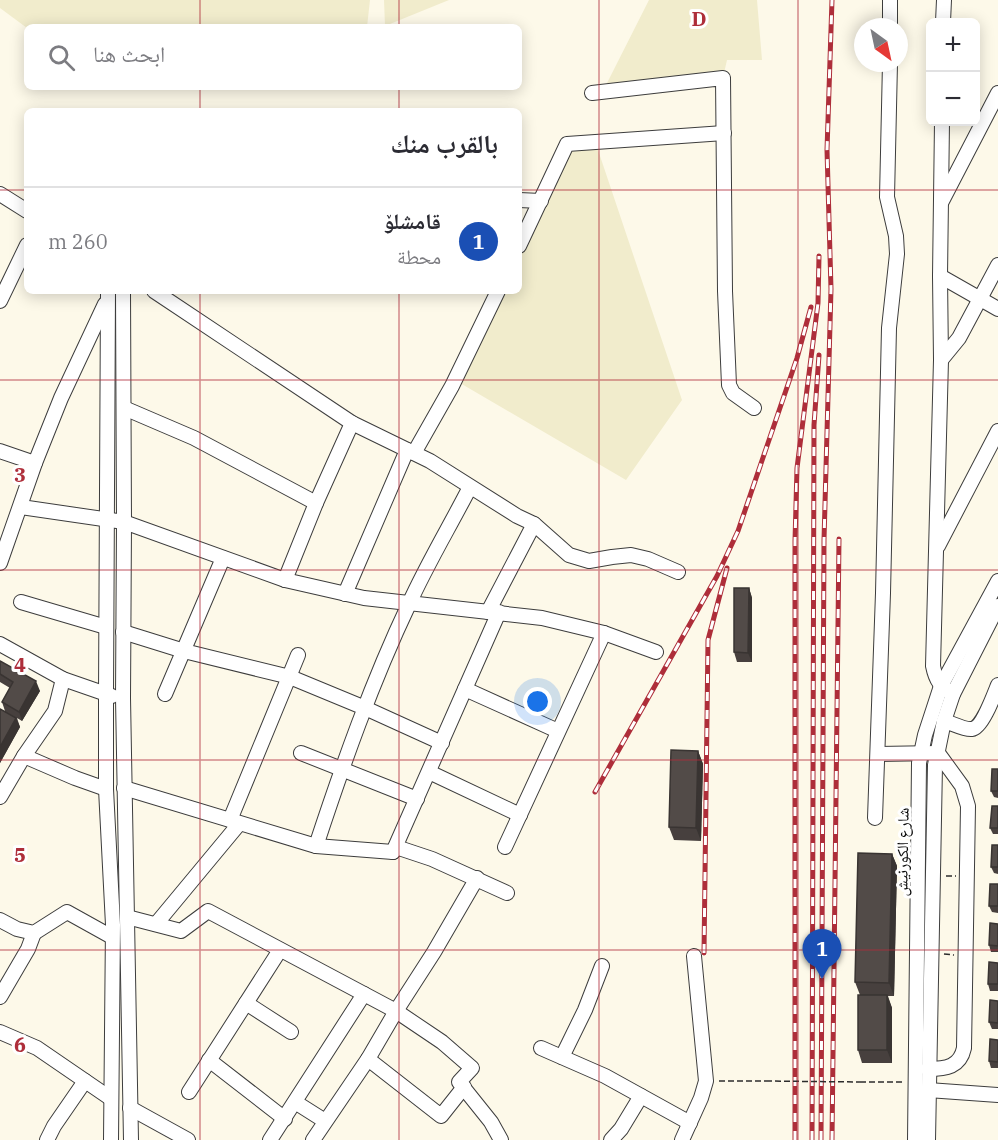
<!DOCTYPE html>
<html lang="ar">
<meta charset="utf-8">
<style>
:root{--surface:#fff;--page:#f7f7f7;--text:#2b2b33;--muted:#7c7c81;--line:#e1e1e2;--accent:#111827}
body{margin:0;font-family:"IBM Plex Serif","Noto Naskh Arabic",serif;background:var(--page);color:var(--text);direction:rtl}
.controls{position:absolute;right:18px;top:18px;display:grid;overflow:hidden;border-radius:9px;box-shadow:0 3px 15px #0003}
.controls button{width:54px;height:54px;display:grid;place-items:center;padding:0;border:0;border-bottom:2px solid var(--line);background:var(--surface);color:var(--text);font:30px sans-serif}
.compass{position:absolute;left:854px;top:18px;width:54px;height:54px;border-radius:50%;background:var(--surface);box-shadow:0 3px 15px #0003;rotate:147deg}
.you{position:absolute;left:538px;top:702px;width:21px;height:21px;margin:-15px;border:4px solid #fff;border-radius:50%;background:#1a73e8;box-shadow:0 0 0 9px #1a73e833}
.badge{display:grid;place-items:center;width:39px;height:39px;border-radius:50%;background:var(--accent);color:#fff;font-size:20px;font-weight:700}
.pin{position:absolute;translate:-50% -50px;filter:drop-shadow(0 2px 3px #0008)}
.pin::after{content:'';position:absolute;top:32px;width:21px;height:18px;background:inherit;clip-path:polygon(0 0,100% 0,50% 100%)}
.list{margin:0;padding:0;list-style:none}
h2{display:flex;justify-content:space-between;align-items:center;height:78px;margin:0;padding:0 24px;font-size:26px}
h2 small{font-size:20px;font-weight:400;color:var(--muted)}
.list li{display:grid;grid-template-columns:39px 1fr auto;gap:18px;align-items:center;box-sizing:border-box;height:108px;padding:0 24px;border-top:2px solid var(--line)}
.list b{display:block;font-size:22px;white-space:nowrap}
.list p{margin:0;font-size:20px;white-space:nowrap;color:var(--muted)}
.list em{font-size:20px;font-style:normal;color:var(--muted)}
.icon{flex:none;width:33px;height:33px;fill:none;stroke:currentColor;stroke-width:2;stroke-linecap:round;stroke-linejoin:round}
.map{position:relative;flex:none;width:998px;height:1140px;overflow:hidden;direction:ltr}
.search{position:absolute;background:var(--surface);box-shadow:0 3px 15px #0003;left:24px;top:24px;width:498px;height:66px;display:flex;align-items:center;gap:15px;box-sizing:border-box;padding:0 21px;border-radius:9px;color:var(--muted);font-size:22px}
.panel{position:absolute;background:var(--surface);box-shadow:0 3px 15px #0003;left:24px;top:108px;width:498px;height:186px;border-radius:9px;direction:rtl}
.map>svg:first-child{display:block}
.farmland{fill:#f1eccc}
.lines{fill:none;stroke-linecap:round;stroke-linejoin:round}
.minor-casing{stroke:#3d3d3d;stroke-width:16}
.path{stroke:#2c2c2c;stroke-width:1.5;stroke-dasharray:6 3;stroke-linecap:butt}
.minor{stroke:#fff;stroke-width:14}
.rail-casing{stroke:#ae2e3a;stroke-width:5}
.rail{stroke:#fff;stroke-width:3;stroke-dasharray:9;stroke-linecap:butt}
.path-bridge{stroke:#2c2c2c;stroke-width:1.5;stroke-dasharray:6 3;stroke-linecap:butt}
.wall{fill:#47403e}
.shaded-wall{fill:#393432}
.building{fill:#524b48;stroke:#393432;stroke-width:1.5}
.grid{fill:none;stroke:#ae2e3a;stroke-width:1.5;stroke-opacity:0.55}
.labels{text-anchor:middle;stroke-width:6;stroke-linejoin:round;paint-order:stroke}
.street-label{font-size:16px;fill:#0a0a0a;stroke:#fff}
.grid-label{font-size:20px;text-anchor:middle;font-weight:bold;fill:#ae2e3a;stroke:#fff;stroke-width:6;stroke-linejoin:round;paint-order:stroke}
</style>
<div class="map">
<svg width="998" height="1140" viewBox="0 0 998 1140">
<rect width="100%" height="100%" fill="#fdf9e9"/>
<g class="farmland">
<polygon points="0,0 370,0 367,27 27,28 0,8"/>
<polygon points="384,0 449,0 385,26"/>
<polygon points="649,0 757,0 762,60 727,60 724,73 604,89"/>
<polygon points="597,147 682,400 626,480 460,383 503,291 519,291 519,258 571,149"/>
</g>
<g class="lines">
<g class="minor-casing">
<g id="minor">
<polyline points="943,22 944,0"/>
<polyline points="890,27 890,0"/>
<polyline points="592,93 723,78 725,291 729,385 733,393 754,408"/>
<path d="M942,122L940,276L941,360L933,666C936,681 940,686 953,694"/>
<polyline points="0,194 27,211"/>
<polyline points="519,200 541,201"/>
<polyline points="942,201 998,93"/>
<polyline points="519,246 567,144 724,133"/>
<polyline points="940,276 998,309"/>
<polyline points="108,291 106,695 106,789 113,925 111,1140"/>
<polyline points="123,291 124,522 123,698 131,1140"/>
<polyline points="154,291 352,423 430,461 517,516 534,524 569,555 589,561 612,557 631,555 648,559 678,572"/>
<polyline points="0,301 27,245"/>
<polyline points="941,360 959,338 998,265"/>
<polyline points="124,408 194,438 316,503"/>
<polyline points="0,451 35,463"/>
<polyline points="414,453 452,386 498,291"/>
<polyline points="21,507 124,522 285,580 364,598 542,618 604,633 656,652"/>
<polyline points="938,546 998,431"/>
<polyline points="0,563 35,463 61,398 105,304"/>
<polyline points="285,580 316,503 352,423"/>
<polyline points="345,594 407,450"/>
<polyline points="21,602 106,627"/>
<polyline points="488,612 534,524"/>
<polyline points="123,632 184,651 290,677 365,708 442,743"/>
<polyline points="0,644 63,679 112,696"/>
<polyline points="63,679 55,711 24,756 75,778 106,789"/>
<polyline points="465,689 558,731"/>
<polyline points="165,694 223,558"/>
<path d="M944,721C952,723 964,730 972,729C982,728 994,695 998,685"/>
<polyline points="301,753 417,799"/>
<path d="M878,754L938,753L962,786L968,806L964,1048C960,1067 946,1069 928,1069"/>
<polyline points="429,772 520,815"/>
<polyline points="124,788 316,846 393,852 396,847 432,859 507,893"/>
<polyline points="0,797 24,756"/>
<polyline points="875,818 883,593 889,328 897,254 896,236 887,197 890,63"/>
<polyline points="230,820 298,655"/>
<path d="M316,846C343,764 372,682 409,604C427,564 450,526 470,487"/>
<polyline points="505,847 604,633"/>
<polyline points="393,852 499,612"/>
<polyline points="127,917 181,931 208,911 396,1011 442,1042 472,1068 459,1082 491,1122 501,1140"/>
<polyline points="0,920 17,929 34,933 67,912 112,937"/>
<polyline points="156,924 239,824"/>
<polyline points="0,997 28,949 34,933"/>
<polyline points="246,1003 291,1032"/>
<polyline points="0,1032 37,1048 110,1098"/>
<polyline points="541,1048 605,1076 690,1123"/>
<polyline points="562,1057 585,1010 602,966"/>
<polyline points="368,1059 441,1116 464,1087"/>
<polyline points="209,1060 285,1119"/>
<polyline points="928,1090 998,1095"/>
<polyline points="189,1092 280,950"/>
<polyline points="295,1102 325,1121"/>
<polyline points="130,1108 188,1140"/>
<polyline points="47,1140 54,1126 85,1081"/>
<polyline points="270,1140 364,994"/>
<polyline points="313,1140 368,1059 396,1011 434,952 477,878"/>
<polyline points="611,1140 621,1129 641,1096"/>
<polyline points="682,1140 701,1098 706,1081 694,956"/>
<polyline points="915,1140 919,763 925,735 941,686 998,581"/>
<polyline points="928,1140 935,765 944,721 953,694 998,606"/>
</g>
</g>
<g class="path">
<polyline points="946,876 956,876"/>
<polyline points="944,954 954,955"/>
<polyline points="719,1081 766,1081"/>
<polyline points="860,1082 902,1082"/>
</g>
<use href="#minor" class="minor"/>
<g class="rail-casing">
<g id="rail">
<polyline points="595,792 717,576 738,531 797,358 811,307"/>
<polyline points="704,953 708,640 727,568"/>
<polyline points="795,1140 795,541 797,468 818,303 819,256"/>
<polyline points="812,1140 814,425 819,355"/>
<polyline points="821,1140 824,540 831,289 827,150 832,0"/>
<polyline points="832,1140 839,539"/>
</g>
</g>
<use href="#rail" class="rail"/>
<polyline class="path-bridge" points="766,1081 860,1082"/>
</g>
<g class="wall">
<polygon points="749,588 752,598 752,662 737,662 734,652"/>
<polygon points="0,661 40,691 22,721 17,718 20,727 0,763 0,709 5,711 2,702 10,688 0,682"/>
<polygon points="698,751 703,764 701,841 674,840 669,827"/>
<polygon points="998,769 998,798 994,797 991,791"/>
<polygon points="998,806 998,834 993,834 990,828"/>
<polygon points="998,845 998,874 994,873 991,867"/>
<polygon points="892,854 897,866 894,996 888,996 892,1008 892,1063 862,1063 858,1050 860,995 855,982"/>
<polygon points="998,884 998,913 992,912 989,906"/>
<polygon points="998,924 998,952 991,952 989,945"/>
<polygon points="998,963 998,991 990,991 988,984"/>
<polygon points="998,1001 998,1029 992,1029 989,1022"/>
<polygon points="998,1040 998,1068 991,1068 989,1061"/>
</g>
<g class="shaded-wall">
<polygon points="749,588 752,598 752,662 748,653"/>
<polygon points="36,681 40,691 22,721 19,712"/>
<polygon points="16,718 20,727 0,763 0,747"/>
<polygon points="698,751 703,764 701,841 696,828"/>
<polygon points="892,854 897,866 894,996 889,983"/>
<polygon points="887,995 892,1008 892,1063 887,1050"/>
</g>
<g class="building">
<polygon points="734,588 749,588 748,653 734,652"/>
<polygon points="0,661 36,681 19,712 2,702 13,682 0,674"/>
<polygon points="0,709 16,718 0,747"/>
<polygon points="671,750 698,751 696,828 669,827"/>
<polygon points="992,769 998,769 998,791 991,791"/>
<polygon points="992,806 998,806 998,828 990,828"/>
<polygon points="992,845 998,845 998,867 991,867"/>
<polygon points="858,853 892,854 889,983 855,982"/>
<polygon points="990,884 998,884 998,906 989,906"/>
<polygon points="990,923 998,924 998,946 989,945"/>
<polygon points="989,962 998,963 998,984 988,984"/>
<rect x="858" y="995" width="29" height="55"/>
<polygon points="990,1000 998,1001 998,1023 989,1022"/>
<polygon points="990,1039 998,1040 998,1062 989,1061"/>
</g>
<path class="grid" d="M200,0V27M399,0V27M599,0V1140M798,0V1140M200,87V111M399,87V111M0,190H27M519,190H998M200,291V1140M399,291V1140M0,380H998M0,570H998M0,760H998M0,950H998"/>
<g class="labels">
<g class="street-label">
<text transform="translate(902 852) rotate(-89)" y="6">شارع الكورنيش</text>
</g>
</g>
<g class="grid-label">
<text x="699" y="26">D</text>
<text x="20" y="482">3</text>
<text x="20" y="672">4</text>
<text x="20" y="862">5</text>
<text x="20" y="1052">6</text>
</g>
</svg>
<div class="controls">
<button>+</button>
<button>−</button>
</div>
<svg class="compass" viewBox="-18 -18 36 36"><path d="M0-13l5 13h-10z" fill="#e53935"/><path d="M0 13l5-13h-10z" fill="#7c7c81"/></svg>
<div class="you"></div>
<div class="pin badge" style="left:822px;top:979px;background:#1a4fb4">1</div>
<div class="search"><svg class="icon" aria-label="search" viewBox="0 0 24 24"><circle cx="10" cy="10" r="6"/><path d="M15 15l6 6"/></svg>ابحث هنا</div>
<section class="panel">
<h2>بالقرب منك<small></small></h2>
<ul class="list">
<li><span class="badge" style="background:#1a4fb4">1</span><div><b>قامشلۆ</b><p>محطة</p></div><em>260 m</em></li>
</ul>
</section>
</div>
